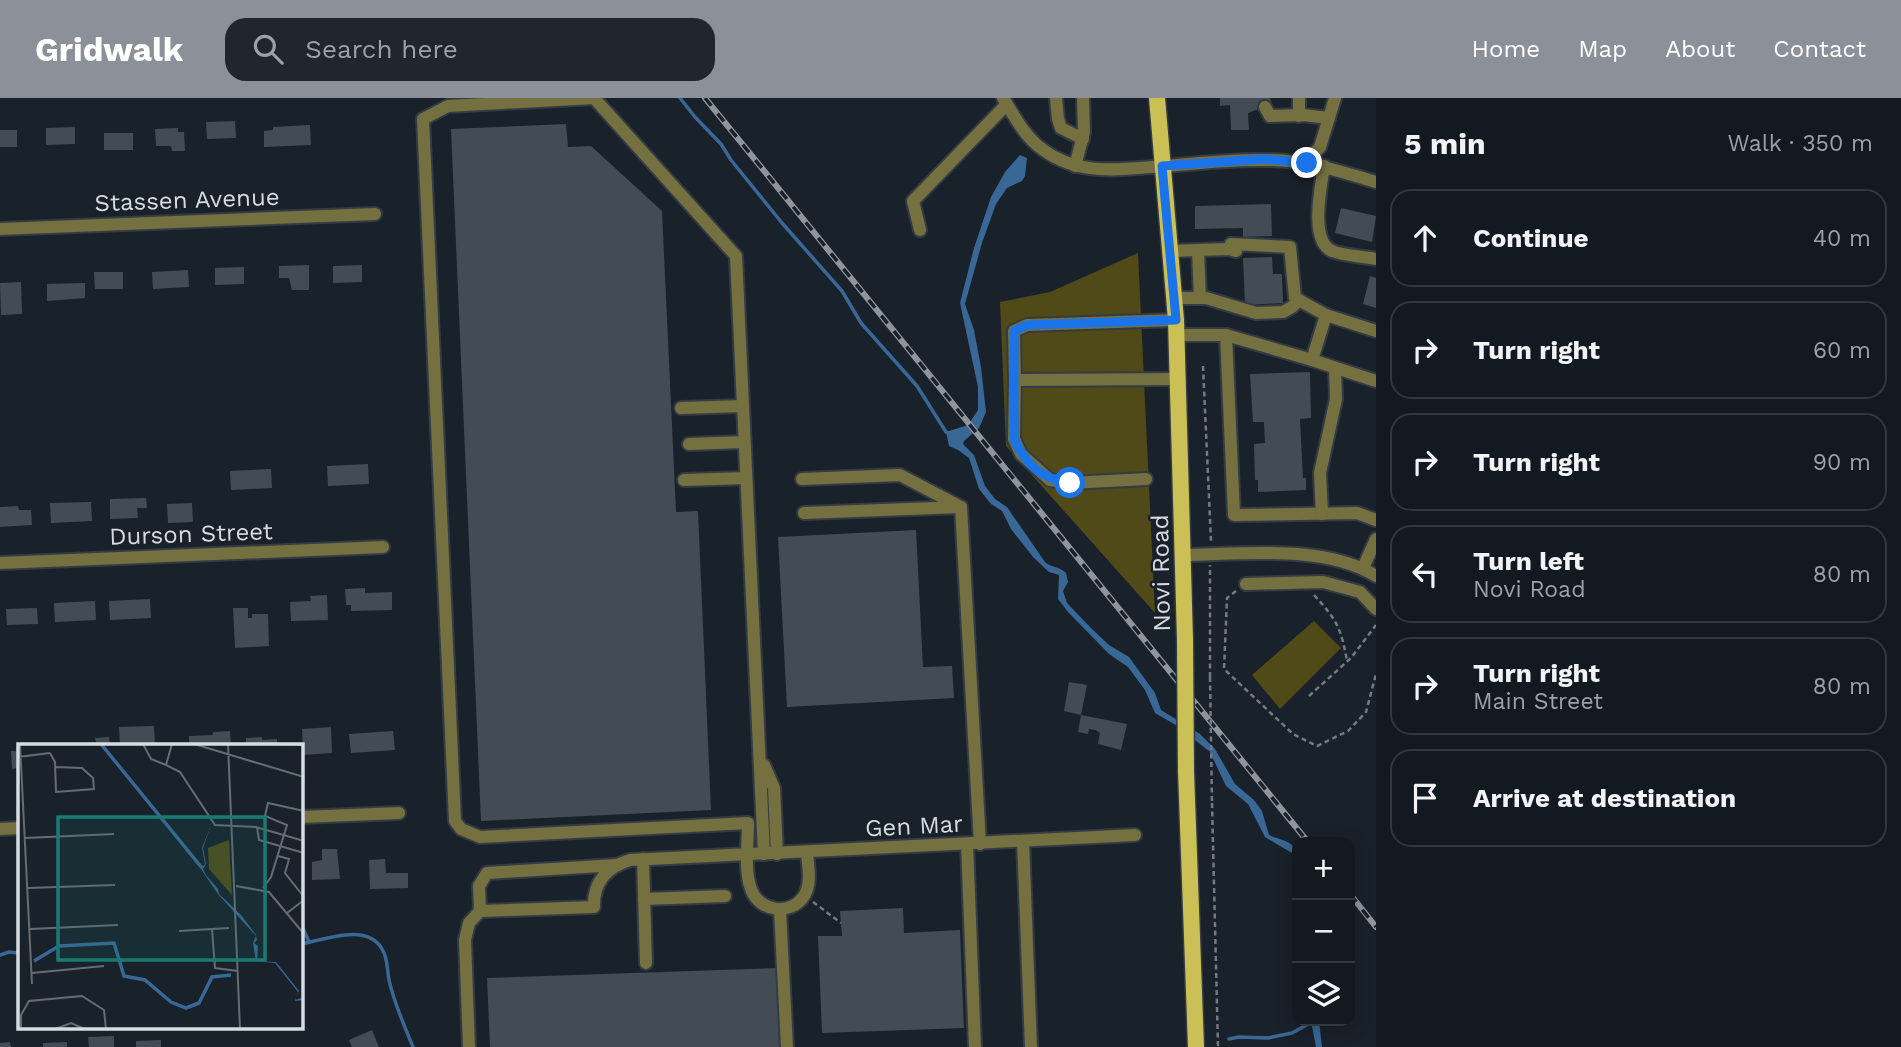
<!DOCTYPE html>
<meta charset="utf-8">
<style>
:root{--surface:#131920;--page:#20262d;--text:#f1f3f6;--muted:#9da0a5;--line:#32383e;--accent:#8c9099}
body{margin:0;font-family:"Work Sans",sans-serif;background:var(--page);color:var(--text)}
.controls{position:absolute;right:21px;bottom:21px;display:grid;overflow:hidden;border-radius:14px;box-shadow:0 4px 18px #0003}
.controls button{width:63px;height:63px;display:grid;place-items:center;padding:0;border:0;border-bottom:2px solid var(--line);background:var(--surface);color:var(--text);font:35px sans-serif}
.stop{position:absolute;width:21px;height:21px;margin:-16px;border:5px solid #1a73e8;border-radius:50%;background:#fff}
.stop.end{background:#1a73e8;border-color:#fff;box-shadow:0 2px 7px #0008}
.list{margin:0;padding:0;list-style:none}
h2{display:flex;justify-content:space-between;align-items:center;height:91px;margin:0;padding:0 28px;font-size:30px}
h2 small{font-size:23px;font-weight:400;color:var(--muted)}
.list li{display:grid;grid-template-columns:46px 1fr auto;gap:21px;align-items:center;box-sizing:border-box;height:98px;margin:0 14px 14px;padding:0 14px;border:2px solid var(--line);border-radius:21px}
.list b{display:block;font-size:26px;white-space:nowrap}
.list p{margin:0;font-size:23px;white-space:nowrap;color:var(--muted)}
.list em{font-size:23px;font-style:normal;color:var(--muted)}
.icon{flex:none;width:38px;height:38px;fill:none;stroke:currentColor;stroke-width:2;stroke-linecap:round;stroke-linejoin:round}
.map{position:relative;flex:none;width:1376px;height:949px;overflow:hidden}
header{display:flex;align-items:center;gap:42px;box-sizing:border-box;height:98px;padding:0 35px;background:var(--accent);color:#fff}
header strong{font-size:33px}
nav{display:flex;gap:38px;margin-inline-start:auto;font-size:24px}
.search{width:490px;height:63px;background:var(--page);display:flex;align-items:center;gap:18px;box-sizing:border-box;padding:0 24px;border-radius:21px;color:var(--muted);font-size:26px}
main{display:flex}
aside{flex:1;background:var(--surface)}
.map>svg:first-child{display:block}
.green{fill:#4f4a18}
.water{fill:#396796}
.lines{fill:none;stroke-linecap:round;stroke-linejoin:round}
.stream{stroke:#396796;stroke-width:3.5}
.building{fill:#434c55}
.minor-casing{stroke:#343b44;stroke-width:16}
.major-casing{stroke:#343b44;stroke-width:19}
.path{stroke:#747a82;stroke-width:2.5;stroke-dasharray:5 3.5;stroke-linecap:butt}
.minor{stroke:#74703f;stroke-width:12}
.major{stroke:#cbc055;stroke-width:16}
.rail-casing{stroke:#8f959c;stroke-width:6}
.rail{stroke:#19212a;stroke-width:3.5;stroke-dasharray:10;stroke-linecap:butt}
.major-bridge-casing{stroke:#343b44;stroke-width:19;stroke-linecap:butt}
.path-bridge{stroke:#747a82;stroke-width:2.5;stroke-dasharray:5 3.5;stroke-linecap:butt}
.major-bridge{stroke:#cbc055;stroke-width:16}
.route{stroke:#1a73e8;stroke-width:9}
.labels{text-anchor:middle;stroke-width:5;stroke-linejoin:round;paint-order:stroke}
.street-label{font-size:24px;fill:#d7dce2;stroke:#19212a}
.inset-river{fill:none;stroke:#396796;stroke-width:3.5}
.inset-road{fill:none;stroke:#656c74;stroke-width:2}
.view{fill:#197b74;fill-opacity:0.15;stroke:#197b74;stroke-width:3.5}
.inset-edge{fill:none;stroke:#d7dce2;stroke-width:3.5}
</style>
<header>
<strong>Gridwalk</strong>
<div class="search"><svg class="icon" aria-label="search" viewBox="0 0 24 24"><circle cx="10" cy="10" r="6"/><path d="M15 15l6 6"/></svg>Search here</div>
<nav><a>Home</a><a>Map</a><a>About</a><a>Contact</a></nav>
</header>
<main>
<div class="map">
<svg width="1376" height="949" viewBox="0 0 1376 949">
<rect width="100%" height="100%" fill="#19212a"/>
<g class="green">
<polygon points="1138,155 1155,515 1006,348 1000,204 1050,194"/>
<polygon points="1314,523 1341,550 1280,611 1252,577"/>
</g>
<g class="water">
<path d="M1020,57L1027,60L1025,78L1022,83L1007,90L996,106L982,145L965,206L974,232L981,269L986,314L979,330L964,343L963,346L974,357L985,388L995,401L1007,409L1045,464C1052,470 1059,468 1066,475L1068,484L1063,493L1067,505L1091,530L1109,547L1129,559L1155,595L1161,612L1200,636L1215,651L1235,686L1254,702L1262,713L1269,737C1286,744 1297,742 1297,765L1292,755L1265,739L1248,706L1226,688L1208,650L1198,640L1155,615L1145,592L1128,569L1109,556L1068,514L1058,501L1059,477L1049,474L1033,459L1011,431L1002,413L991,406L979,391L969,360L958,352L949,348L946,334L968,327L978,312V289L960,205L974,150L991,99L1005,74Z"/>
<polygon points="1311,923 1319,923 1322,949 1316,949"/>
</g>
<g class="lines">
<g class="stream">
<polyline points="680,0 695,19 721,46 731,62 782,125 842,193 861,225 917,288 946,334 949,335"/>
<polyline points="1190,636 1209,651"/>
<polyline points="301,826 309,844"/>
<path d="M301,846C324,842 367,824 382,851C388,860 387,872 389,882C394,905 404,927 413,949"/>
<polyline points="0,857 9,854 19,855"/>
<polyline points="1229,941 1239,939 1268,940 1292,935 1314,923"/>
</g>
</g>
<g class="building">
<polygon points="1220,0 1270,0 1272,6 1248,15 1249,32 1231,32 1230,7 1220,8"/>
<polygon points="235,23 236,40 207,41 206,24"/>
<polygon points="566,26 568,49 591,48 662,113 676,414 698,413 711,712 481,723 451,31"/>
<polygon points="310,27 311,47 264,49 264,33 273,32 273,29"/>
<polygon points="75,29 75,46 46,47 46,30"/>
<polygon points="178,30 178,34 184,34 185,53 172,53 171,48 156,48 155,31"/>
<rect x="0" y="32" width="17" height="17"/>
<rect x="104" y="35" width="29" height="17"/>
<polygon points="1271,106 1272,138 1243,139 1243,130 1195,131 1195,108"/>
<polygon points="1341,110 1376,118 1372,144 1335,135"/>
<polygon points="1272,159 1273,176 1282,176 1283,205 1245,207 1243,160"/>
<polygon points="309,167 309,192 292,192 289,180 279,180 279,168"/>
<polygon points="362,167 362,184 333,185 333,168"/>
<polygon points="244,169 244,186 215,187 215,170"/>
<polygon points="188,172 189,189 153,191 152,174"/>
<polygon points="94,174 123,174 123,191 95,191"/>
<polygon points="1370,178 1376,180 1376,210 1363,206"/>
<polygon points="21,184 22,216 1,217 0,185"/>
<polygon points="85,185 85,200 47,203 47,186"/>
<polygon points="1310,274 1311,320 1300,321 1303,380 1306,380 1306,392 1258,394 1258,382 1255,382 1254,346 1265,345 1264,324 1253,324 1250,276"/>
<polygon points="368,366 369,386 328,388 327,368"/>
<polygon points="271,371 272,390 231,392 230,373"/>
<polygon points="146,400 147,410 137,410 138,420 110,421 110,401"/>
<polygon points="91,404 92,423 51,425 50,405"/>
<polygon points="192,405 193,424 168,425 167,406"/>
<polygon points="18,408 19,412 31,412 32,427 0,429 0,409"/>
<polygon points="916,432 923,569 952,568 954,600 787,609 778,439"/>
<polygon points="365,490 365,495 392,494 392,512 351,513 351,507 346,507 345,491"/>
<polygon points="327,497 328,522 291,523 290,504 311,503 310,498"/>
<polygon points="150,501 151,520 110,522 109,503"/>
<polygon points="95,503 96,522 55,524 54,505"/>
<polygon points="37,510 38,526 7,527 6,511"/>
<polygon points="233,510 248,510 248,520 252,520 252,516 268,516 269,548 235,550"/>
<polygon points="1069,584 1087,587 1081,617 1064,613"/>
<polygon points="1081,617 1127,626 1121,652 1098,646 1100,635 1096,632 1089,631 1088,636 1078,634"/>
<polygon points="154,628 155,648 120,648 119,629"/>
<polygon points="331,629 332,655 303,657 302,631"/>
<polygon points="230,633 231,648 189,648 189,638 213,637 213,634"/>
<polygon points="393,633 395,652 351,655 349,636"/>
<polygon points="109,639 110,648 72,648 72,646 96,644 95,640"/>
<polygon points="262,639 262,642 277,641 277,648 246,648 246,640"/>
<polygon points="11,653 19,653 19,670 12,671"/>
<polygon points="322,751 337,751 340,781 312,782 312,764 322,762"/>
<polygon points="385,761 386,775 408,775 408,790 370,791 369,762"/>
<polygon points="903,810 904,835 960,832 964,930 822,935 818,838 842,838 840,813"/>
<polygon points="778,870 781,949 490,949 487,880"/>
<polygon points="372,932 379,949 352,949 349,942"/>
<polygon points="114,938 114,949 89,949 88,939"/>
<polygon points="161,942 161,949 136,949 136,943"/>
<polygon points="10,944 11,949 0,949 0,945"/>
<polygon points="67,944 67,949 43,949 43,945"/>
</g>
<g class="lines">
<g class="minor-casing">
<g id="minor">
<path d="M1003,0C1013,16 1023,35 1037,47C1076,80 1119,71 1165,68C1198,65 1233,61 1266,62C1305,62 1340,73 1376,84"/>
<polyline points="1056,0 1058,21 1061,30 1083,41"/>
<polyline points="1299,0 1299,18"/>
<polyline points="1265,9 1270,18 1303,17 1329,20"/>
<polyline points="1306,65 1320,49 1335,0"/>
<polyline points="1075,68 1084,34 1083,0"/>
<path d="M1324,68C1321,89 1309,142 1332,153C1345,158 1362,158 1376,161"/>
<polyline points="0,131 375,116"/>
<polyline points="920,132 913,103 1007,6"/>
<polyline points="1229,151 1231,146 1290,149 1295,200 1326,217"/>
<polyline points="1198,152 1229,151 1236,153"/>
<polyline points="1170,153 1198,152 1200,200"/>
<polyline points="1174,200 1206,200 1256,215 1283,214 1292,209 1299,202"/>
<polyline points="1176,222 1027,227 1014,233 1015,282 1178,281"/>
<polyline points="1176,237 1226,237 1312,262 1326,217 1376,233"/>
<polyline points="1226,237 1234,417 1357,415 1376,422"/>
<polyline points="1312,262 1376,283"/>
<polyline points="1015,282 1014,341 1021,356 1050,382 1070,385 1146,381"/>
<polyline points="681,310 743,308"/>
<polyline points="689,346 744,344"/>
<polyline points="802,381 900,377 961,409"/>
<polyline points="684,382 746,380"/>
<polyline points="804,415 961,409 980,746"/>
<polyline points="1322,416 1320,375 1336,301 1335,270"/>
<path d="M1184,457C1243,456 1325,446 1376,478"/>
<polyline points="0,465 383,449"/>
<polyline points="1363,470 1376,441"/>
<polyline points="1246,486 1323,484 1360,494 1376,511"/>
<polyline points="764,667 774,690 777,756"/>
<polyline points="301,719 399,715"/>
<polyline points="0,731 19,730"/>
<polyline points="1023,743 1031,949"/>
<polyline points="967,746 975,949"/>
<path d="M764,756L736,158L594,0L448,8L423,21L455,723L461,731L480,739L748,725C748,746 744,772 751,791C759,814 791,818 804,798C812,786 808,768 807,755"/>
<polyline points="643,761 646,865"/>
<path d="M616,767L487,775L479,788L480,813L594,809C593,784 607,769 630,762L1135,737"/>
<polyline points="644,801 725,798"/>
<polyline points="780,812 787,949"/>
<polyline points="469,949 465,842 469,825 480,813"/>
</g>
</g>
<g class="major-casing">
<g id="major">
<polyline points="1157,0 1176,222 1185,542"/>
<polyline points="1186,673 1196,949"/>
</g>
</g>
<g class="path">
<polyline points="1203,268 1211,443"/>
<polyline points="1236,493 1227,500 1224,571 1293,636 1317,648 1348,633 1366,614 1376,576"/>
<path d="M1314,497C1337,522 1341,530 1347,563"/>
<polyline points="1210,579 1210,467"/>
<polyline points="1309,598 1351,560 1376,527"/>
<polyline points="1212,705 1218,949"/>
<polyline points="813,804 841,825"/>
</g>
<use href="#minor" class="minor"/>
<use href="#major" class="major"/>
<g class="rail-casing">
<g id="rail">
<polyline points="705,0 1308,744"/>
<polyline points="1350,796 1376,829"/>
</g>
</g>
<use href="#rail" class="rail"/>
<g class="major-bridge-casing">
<polyline id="major-bridge" points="1185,542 1186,673"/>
</g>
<polyline class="path-bridge" points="1210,579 1212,705"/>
<use href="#major-bridge" class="major-bridge"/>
</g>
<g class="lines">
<path class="route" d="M1070,385C1042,381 1026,367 1014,341V233L1027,227L1176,222L1162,68L1264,61L1307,65"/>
</g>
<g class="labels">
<g class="street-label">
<text transform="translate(187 102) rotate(-2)" y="8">Stassen Avenue</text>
<text transform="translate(191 436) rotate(-2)" y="8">Durson Street</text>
<text transform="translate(1161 475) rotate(-91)" y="8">Novi Road</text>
<text transform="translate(914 728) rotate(-3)" y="8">Gen Mar</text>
</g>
</g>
<g transform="translate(18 646)">
<rect width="285" height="285" fill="#19212a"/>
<path d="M211,96L214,151L191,125L190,104Z" fill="#4f4a18"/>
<path d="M193,81L185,104L188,120L185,125L188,131L200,145L201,150L223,171L238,191L239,196L236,199L240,202L239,217L258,218L281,247L277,256L283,254L285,256L277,257L280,248L257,219L238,217L235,199L238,192L200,150L183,125L187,120L184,104Z" fill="#396796"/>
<path class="inset-river" d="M83,0L184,124M16,217L41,202L96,199L106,232L127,236L153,258L168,264L181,259L194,233L213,231"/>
<path class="inset-road" d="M2,0L14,240M125,0L133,15L148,21M154,0L148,21L162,28L197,81L238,83L286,97M176,0L286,33M210,0L222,285M247,0L286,1M32,9L37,18L38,48L76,45L75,34L64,24L38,23M0,13L32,9M239,83L241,96L286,109M7,94L96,90M260,112L271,115L267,129L286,153M218,142L251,148L286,190M10,144L97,141M245,144L253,133L269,81L247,72L250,59L286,67M269,169L286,156M12,185L100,181M194,185L197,224L220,227M161,187L211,184M14,229L86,222M3,285V271L11,257L64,252L86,266L88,285M37,285L53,279L67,285"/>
<path class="view" d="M40,73H247V216H40Z"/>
<rect width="285" height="285" class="inset-edge"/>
</g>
</svg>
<div class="controls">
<button>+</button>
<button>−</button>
<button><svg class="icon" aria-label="layers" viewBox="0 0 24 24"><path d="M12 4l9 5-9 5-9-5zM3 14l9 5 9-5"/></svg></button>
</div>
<div class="stop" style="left:1070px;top:385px"></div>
<div class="stop end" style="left:1307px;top:65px"></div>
</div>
<aside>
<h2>5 min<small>Walk · 350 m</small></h2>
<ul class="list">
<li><svg class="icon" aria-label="ahead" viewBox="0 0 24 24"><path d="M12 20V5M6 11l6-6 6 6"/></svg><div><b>Continue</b></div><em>40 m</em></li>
<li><svg class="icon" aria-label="right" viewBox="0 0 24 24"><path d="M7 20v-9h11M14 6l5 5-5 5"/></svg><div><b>Turn right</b></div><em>60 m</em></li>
<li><svg class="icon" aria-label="right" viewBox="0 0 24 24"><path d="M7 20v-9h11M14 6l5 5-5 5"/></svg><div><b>Turn right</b></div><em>90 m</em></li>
<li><svg class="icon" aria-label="left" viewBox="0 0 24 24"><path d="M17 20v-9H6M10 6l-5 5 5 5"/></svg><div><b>Turn left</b><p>Novi Road</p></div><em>80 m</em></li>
<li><svg class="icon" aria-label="right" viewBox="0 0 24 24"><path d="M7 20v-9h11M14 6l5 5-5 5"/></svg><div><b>Turn right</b><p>Main Street</p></div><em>80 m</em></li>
<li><svg class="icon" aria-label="arrive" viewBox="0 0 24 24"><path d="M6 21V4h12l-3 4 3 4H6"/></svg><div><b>Arrive at destination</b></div></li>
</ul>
</aside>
</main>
